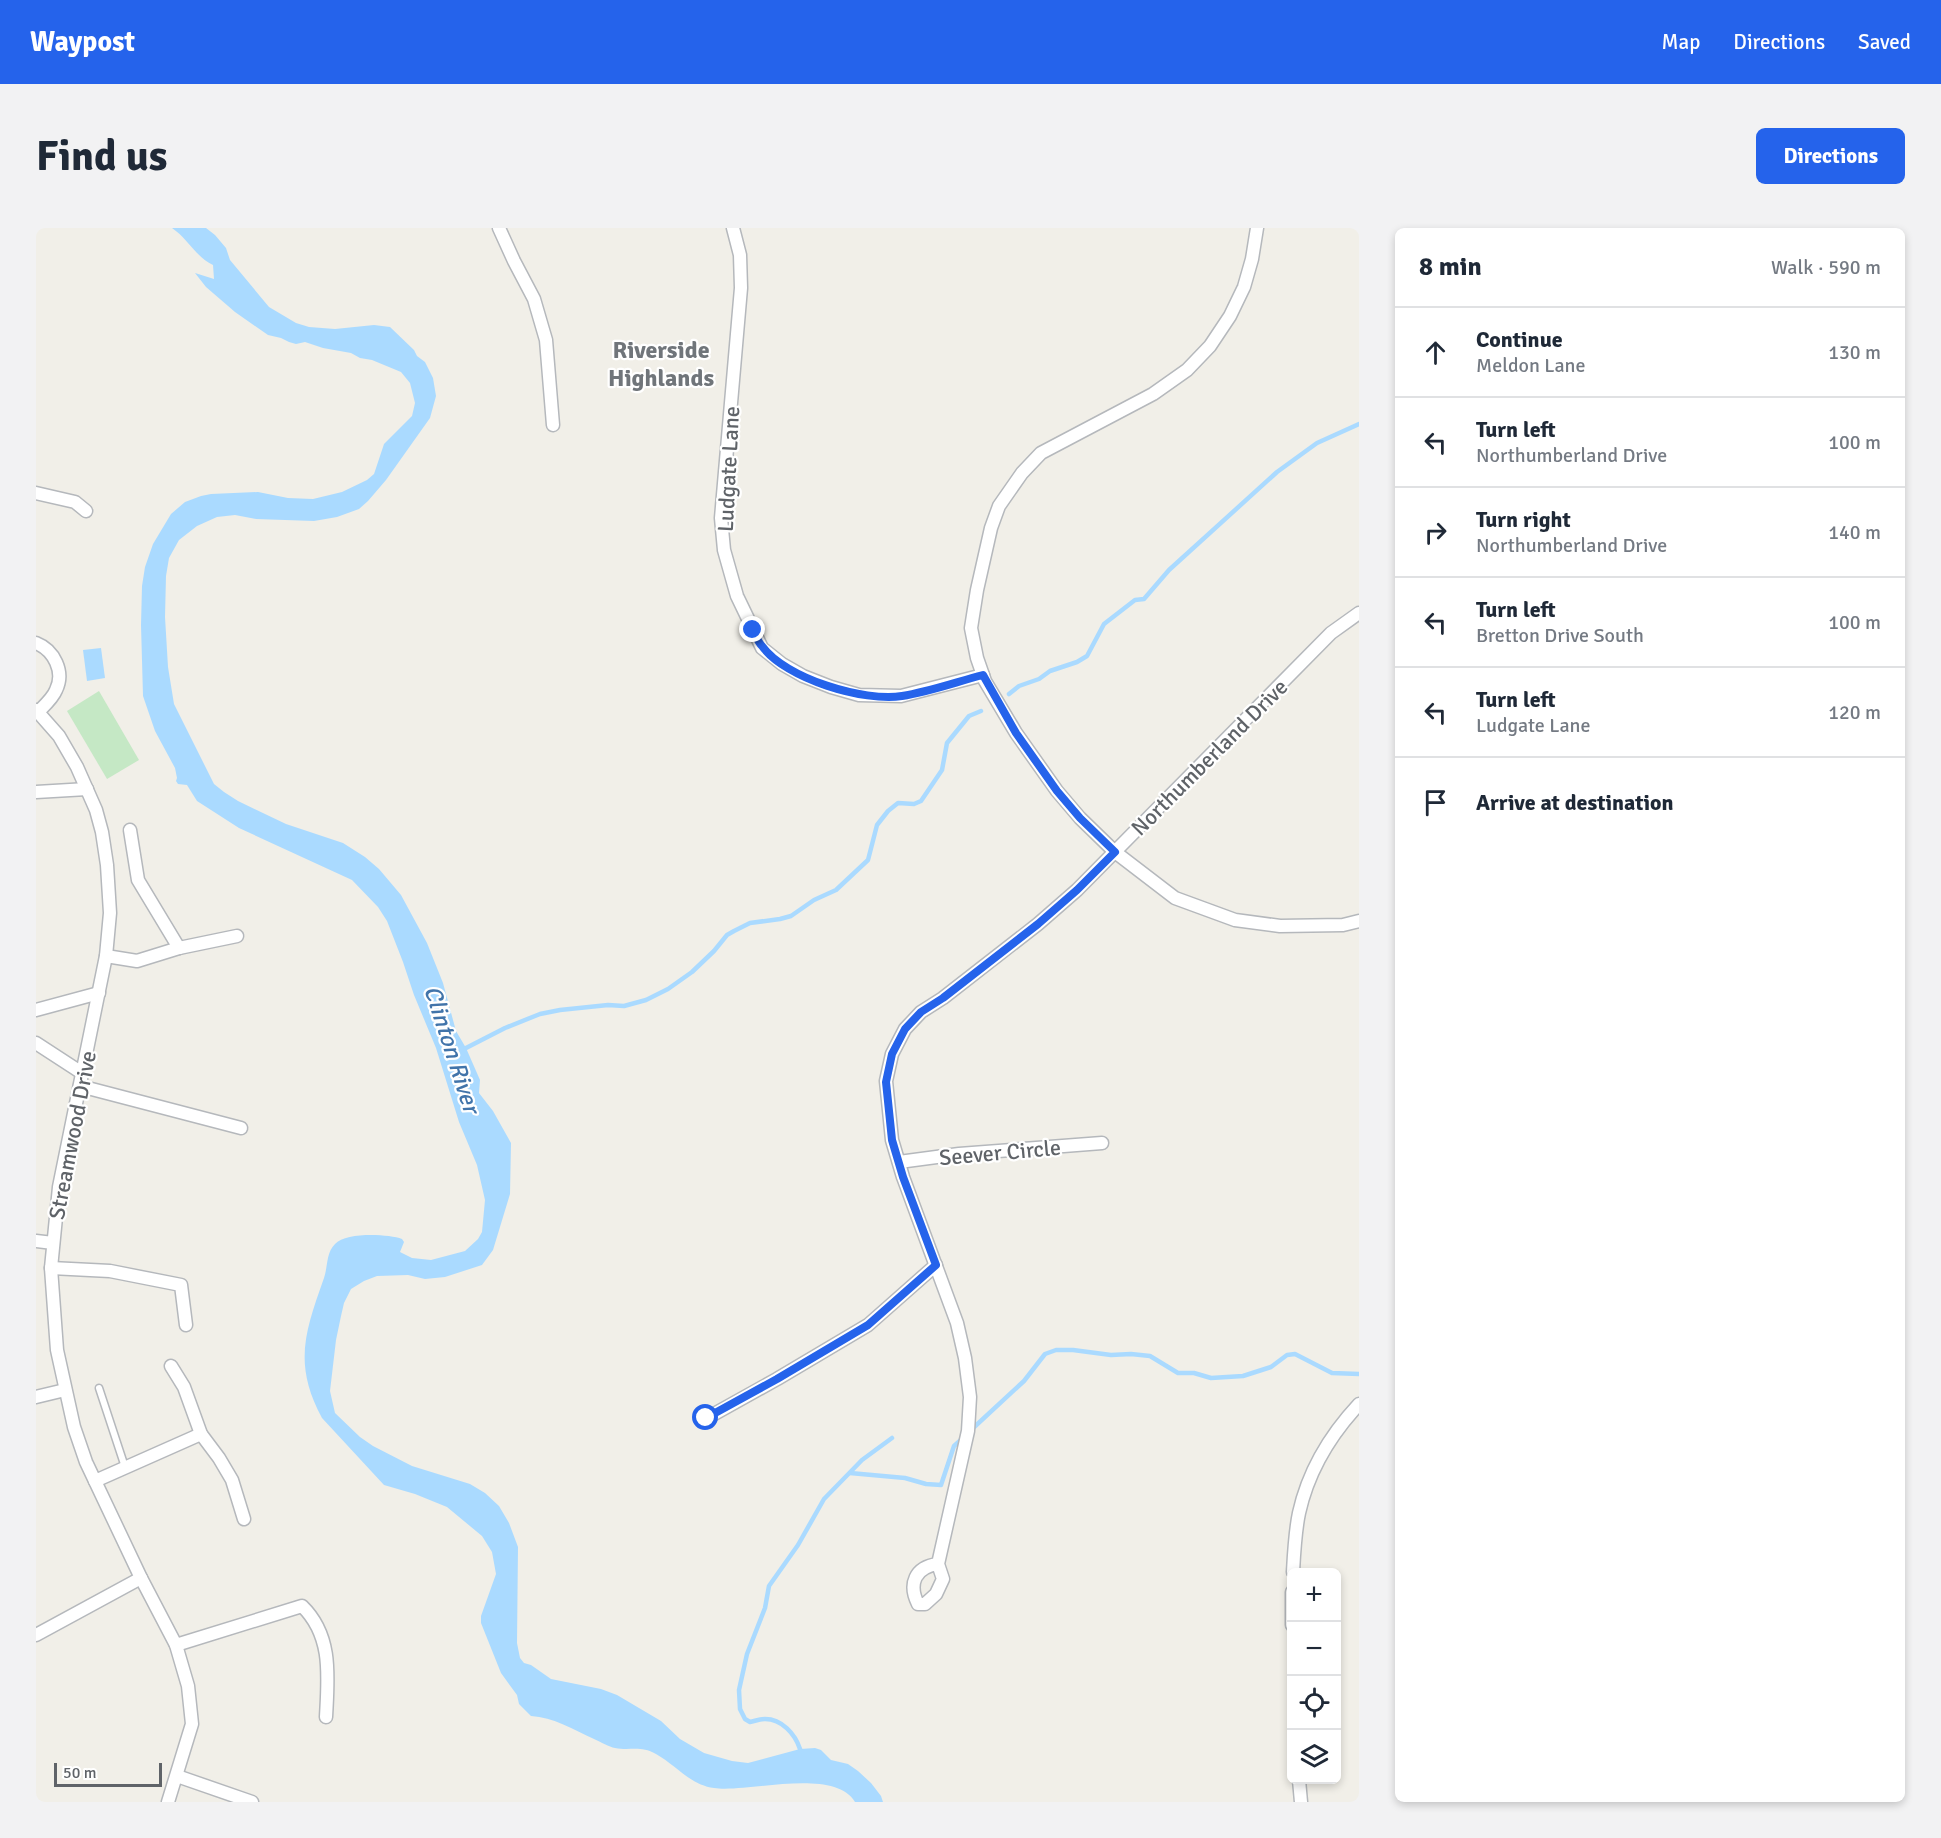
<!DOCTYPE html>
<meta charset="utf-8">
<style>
:root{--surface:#fff;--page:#f2f2f3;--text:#1f2937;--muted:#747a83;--line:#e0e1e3;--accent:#2563eb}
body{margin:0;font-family:Signika,sans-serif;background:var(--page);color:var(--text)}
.controls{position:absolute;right:18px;bottom:18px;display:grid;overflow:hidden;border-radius:9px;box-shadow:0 3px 9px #0003}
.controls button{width:54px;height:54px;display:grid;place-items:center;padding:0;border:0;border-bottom:2px solid var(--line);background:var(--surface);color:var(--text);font:30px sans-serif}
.scale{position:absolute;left:18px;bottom:15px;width:108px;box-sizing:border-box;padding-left:6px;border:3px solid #5f6368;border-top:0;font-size:16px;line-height:21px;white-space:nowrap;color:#5f6368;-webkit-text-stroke:4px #fff;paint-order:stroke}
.stop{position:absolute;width:18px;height:18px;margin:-14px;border:4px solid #2563eb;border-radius:50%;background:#fff}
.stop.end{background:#2563eb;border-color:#fff;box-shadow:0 2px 6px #0008}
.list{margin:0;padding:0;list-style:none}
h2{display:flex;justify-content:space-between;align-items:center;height:78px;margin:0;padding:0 24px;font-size:26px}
h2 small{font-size:20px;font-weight:400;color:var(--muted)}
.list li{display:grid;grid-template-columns:39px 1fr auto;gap:18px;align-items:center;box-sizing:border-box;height:90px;padding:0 24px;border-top:2px solid var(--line)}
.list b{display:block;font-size:22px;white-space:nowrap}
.list p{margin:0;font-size:20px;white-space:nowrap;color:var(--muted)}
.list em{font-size:20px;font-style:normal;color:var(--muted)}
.icon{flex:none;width:33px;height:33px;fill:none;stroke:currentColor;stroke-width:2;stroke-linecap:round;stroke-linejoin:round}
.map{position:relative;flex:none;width:1323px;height:1574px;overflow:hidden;border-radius:9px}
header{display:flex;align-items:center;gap:36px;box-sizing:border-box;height:84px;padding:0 30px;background:var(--accent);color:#fff}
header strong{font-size:28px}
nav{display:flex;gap:33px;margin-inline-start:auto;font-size:21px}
.intro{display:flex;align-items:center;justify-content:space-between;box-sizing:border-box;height:144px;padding:0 36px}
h1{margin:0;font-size:42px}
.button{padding:15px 27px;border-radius:9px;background:var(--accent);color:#fff;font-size:21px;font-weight:700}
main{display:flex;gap:36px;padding:0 36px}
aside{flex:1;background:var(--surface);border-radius:9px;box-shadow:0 3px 9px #0003}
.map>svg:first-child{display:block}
.green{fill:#c5e8c5}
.water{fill:#aadaff}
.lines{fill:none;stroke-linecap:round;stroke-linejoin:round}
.stream{stroke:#aadaff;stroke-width:4.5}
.service-casing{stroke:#b5b8bc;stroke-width:9}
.minor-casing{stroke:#b5b8bc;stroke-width:15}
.service{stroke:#fff;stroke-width:6}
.minor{stroke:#fff;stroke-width:12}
.route{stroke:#2563eb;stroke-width:8}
.labels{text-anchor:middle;stroke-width:4.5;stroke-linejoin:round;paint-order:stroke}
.street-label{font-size:22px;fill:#5f6368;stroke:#fff}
.neighbourhood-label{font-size:24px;font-weight:bold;fill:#70757a;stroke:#fff}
.water-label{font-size:24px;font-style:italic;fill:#4174aa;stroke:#fff}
</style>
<header>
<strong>Waypost</strong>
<nav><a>Map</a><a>Directions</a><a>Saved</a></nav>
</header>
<div class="intro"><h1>Find us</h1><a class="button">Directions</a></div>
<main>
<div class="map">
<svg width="1323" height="1574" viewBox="0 0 1323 1574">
<rect width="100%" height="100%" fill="#f1efe8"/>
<polygon class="green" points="63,463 103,532 71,551 31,483"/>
<g class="water">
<path d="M136,0H170L179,7L190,20L194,32L233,79L260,95L273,99L299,101L338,97L354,99L378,122L381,128L389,134L397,150L400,168L394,190L350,252L332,273L323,281L301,289L278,293L220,291L199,287L181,289L161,298L143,312L133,330L130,348L129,389L132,439L138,476L178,556L188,564L202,573L250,596L307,615L329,629L343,641L365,667L391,715L407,755L420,803L430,820L444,852L443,865L457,883L475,915L474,966L457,1022L446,1037L409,1049L389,1051L372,1047L341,1048L328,1053L315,1061L308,1075L305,1088L300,1112L294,1163L299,1185L324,1209L337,1218L376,1238L434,1256L449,1265L463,1278L473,1295L482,1319L481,1415L484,1430L488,1435L495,1437L515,1451L565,1461L581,1467L625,1493L644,1511L668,1525L696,1533L712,1535L764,1521L779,1520L785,1522L795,1532L812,1536L822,1543L835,1555L845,1568L847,1574H819C798,1539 712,1565 678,1560C654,1557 640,1537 620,1526C604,1517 595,1523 579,1520C573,1519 565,1514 558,1511C538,1502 517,1489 495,1488L483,1476L481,1467L465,1445L445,1395V1388L460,1346L456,1324L446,1308L411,1279L379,1266L348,1257L286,1190C257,1136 269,1104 288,1050C292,1038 290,1025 299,1016C310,1004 352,1006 366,1011L368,1014L364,1024L376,1030L395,1032L429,1023L442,1011L446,1004L449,972L441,937L423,894L400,820L378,767L367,734L351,693L342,679L316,652L203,600L161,573L151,557L142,556L140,553L141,550L139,540L119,503L107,468L105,397L106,358L109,339L117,316L135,286L149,274L165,268L175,266L222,264L252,270L277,271L306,264L331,252L338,246L348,216L376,188L379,175L374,155L365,144L336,132L324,130L315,125L287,120L269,114L260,116L253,114L245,110L232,107L199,84L170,59L159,45L178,51L177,37C160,29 151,10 136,0Z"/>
<polygon points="65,420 69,450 51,453 47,422"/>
</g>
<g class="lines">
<g class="stream">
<polyline points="973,466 983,458 1003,451 1014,443 1041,434 1051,428 1068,396 1099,372 1108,371 1133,342 1241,244 1281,215 1323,196"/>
<polyline points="430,820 469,800 504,786 524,782 572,777 588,778 610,772 632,761 656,744 678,723 691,707 698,703 714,695 744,691 755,688 778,672 800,662 832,632 841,597 852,583 862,575 878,576 885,573 906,542 911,515 933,488 945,483"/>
<polyline points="935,1202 988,1153 1009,1126 1020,1122 1037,1122 1075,1127 1095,1126 1114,1128 1142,1145 1158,1145 1175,1150 1207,1148 1235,1139 1251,1127 1259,1126 1296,1145 1323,1146"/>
<polyline points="814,1245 869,1250 890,1256 905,1257 918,1218 927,1210"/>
<path d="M764,1521C759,1506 746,1491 729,1491C724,1491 719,1493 714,1494L709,1491L704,1481L703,1462L711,1426L729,1380L733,1358L762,1317L788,1271L826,1232L856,1210"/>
</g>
<g class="service-casing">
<polyline id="service" points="63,1160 89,1239"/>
</g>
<g class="minor-casing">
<g id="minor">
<polyline points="463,0 478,33 498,71 510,112 517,197"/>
<polyline points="697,0 704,27 705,60 685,290 688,322 701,368 726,420 746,436 767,448 795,459 823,467 865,468 947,447"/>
<polyline points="1221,0 1216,31 1208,59 1194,88 1174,118 1151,142 1117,166 1005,225 986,245 963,278 955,300 941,362 935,400 941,430 949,453 980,505 1021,563 1044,590 1079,624 1139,670 1199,692 1244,698 1307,697 1323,693"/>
<polyline points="0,265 39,274 50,283"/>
<path d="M0,415C18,422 29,444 20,462C17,470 8,478 2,484"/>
<polyline points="0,482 23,508 41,539 60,582 66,604 71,637 74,685 70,728 23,959 15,1040 21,1122 38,1199 50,1234 105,1350 140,1417 152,1458 156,1496 132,1574"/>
<polyline points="0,564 51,561"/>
<polyline points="94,602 102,652 143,720"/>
<polyline points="70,728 101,733 143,720 201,708"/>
<polyline points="0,782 63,765"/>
<polyline points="0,815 46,845"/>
<polyline points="44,858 205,900"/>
<polyline points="863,934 923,926 1066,915"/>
<polyline points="0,1013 17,1015"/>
<polyline points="15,1040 74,1043 145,1057 150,1097"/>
<polyline points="135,1138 148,1159 165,1206 183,1230 196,1252 208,1291"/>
<polyline points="0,1169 29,1162"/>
<polyline points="671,1190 741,1151 832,1097 900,1037"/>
<polyline points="59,1253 165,1206"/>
<path d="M902,1336C879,1339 872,1356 882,1376H889L900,1366L907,1351L902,1336L932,1203L934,1169L929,1130L921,1095L867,949L856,912L850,853L856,826L869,801L885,784L907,770L1002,696L1041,662L1295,405L1323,385"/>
<path d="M1257,1344C1258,1325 1259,1304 1263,1285C1272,1244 1295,1206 1323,1176"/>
<polyline points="1256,1364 1256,1397"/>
<polyline points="0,1407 105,1350"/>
<path d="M140,1417L266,1378C297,1408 292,1449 290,1489"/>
<polyline points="141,1548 216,1574"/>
<polyline points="1263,1552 1265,1574"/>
</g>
</g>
<use href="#service" class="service"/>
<use href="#minor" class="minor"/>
</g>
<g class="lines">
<path class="route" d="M670,1190L741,1151L832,1097L900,1037L867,949L856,912L850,854L856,826L869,801L885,784L907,770L1002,696L1041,662L1079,624L1044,590L1021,563L980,505L947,447C920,454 893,464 866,468C828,474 750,451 726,418C722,414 720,408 717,402"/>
</g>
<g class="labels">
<g class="street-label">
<text transform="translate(692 241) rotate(-87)" y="8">Ludgate Lane</text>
<text transform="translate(1173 529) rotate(-45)" y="8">Northumberland Drive</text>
<text transform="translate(36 907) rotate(-79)" y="8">Streamwood Drive</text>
<text transform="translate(964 924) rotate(-5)" y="8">Seever Circle</text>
</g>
<g class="neighbourhood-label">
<text x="625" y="130">Riverside<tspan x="625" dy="28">Highlands</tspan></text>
</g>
<g class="water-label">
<text transform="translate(416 821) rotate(72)" y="8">Clinton River</text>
</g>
</g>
</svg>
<div class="controls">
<button>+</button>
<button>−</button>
<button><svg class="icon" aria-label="locate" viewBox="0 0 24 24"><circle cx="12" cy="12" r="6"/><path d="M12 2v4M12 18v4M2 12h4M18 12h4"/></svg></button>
<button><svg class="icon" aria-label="layers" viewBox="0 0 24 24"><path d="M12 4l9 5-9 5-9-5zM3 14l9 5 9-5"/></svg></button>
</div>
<div class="scale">50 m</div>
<div class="stop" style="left:670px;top:1190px"></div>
<div class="stop end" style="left:717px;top:402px"></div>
</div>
<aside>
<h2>8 min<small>Walk · 590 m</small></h2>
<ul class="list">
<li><svg class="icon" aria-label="ahead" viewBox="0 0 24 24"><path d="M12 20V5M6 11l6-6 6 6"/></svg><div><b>Continue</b><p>Meldon Lane</p></div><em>130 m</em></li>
<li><svg class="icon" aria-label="left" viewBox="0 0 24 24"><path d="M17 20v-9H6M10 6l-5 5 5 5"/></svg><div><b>Turn left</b><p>Northumberland Drive</p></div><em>100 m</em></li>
<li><svg class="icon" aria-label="right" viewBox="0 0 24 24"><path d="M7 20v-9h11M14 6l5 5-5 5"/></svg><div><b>Turn right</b><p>Northumberland Drive</p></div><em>140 m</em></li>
<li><svg class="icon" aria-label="left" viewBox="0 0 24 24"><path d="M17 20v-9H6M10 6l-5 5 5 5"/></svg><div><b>Turn left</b><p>Bretton Drive South</p></div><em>100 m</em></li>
<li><svg class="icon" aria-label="left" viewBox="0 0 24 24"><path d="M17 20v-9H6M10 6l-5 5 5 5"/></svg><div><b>Turn left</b><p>Ludgate Lane</p></div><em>120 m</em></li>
<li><svg class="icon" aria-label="arrive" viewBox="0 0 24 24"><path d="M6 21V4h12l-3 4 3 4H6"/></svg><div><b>Arrive at destination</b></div></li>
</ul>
</aside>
</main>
